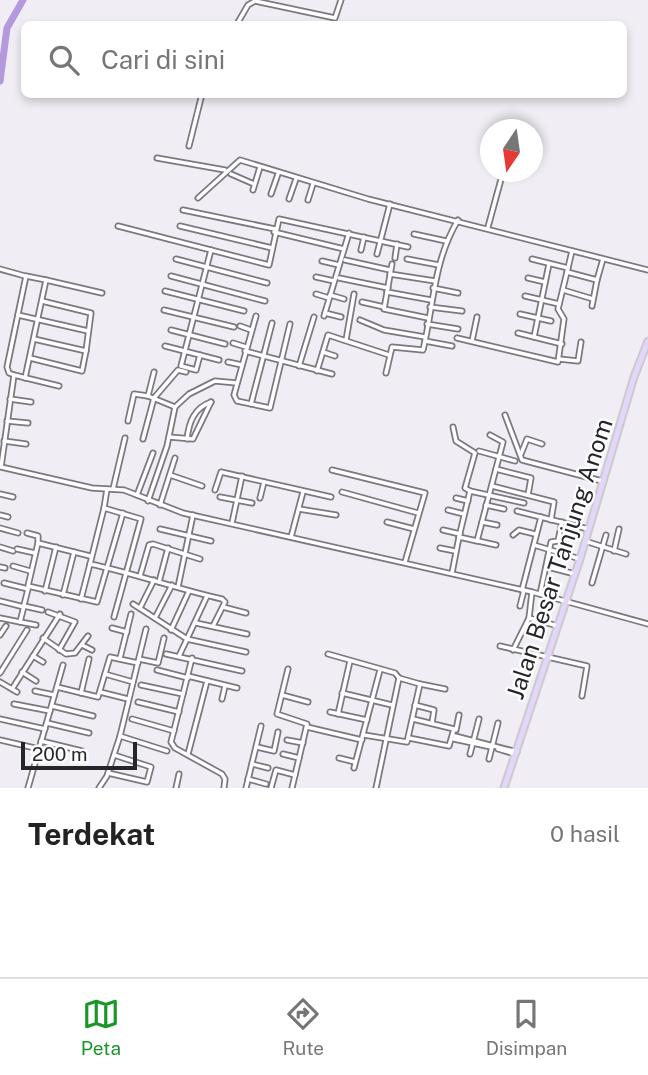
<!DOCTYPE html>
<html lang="id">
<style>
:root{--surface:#fff;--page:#f2f2f2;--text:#222;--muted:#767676;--line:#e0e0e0;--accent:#1a9627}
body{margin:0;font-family:"Public Sans",sans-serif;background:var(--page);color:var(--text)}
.compass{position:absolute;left:480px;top:119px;width:63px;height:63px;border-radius:50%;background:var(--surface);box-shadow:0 4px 10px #0003;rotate:193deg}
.scale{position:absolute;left:21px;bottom:18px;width:116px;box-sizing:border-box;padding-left:7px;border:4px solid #262528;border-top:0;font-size:19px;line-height:24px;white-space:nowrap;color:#262528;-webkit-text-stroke:5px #fcfcfe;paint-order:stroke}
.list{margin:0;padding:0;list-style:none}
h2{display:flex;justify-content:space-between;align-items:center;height:91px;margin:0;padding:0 28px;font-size:30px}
h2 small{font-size:23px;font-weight:400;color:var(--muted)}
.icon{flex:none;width:38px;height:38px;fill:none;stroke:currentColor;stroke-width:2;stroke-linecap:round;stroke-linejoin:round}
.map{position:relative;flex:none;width:648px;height:788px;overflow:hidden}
.search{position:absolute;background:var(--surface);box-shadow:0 4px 10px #0003;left:21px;right:21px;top:21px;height:77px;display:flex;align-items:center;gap:18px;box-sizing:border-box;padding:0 24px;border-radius:10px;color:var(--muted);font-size:26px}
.sheet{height:189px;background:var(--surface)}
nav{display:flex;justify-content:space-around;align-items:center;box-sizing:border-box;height:98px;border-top:2px solid var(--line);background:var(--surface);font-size:19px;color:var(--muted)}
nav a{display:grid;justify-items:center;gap:4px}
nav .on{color:var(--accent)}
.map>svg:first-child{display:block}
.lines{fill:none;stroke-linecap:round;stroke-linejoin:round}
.river{stroke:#b49adc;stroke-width:7}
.street-casing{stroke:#7b797f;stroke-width:7}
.primary-casing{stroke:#cbcbcb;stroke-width:9}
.street{stroke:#fff;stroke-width:3.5}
.primary{stroke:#e3d6fa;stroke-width:5}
.labels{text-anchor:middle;stroke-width:5;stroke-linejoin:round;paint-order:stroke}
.street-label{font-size:24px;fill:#262528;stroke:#fcfcfe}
</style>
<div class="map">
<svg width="648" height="788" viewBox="0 0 648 788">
<rect width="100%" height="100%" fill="#f0eef4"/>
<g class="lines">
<polyline class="river" points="0,81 7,28 23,0"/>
<g class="street-casing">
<g id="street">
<polyline points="237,24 248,5 255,1 335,18 341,0"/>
<polyline points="189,146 202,94"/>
<polyline points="157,158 225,170"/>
<polyline points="513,172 519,173"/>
<polyline points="231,174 254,184"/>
<polyline points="253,190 260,167"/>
<polyline points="271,194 278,174"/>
<polyline points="198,198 240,160 368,199 648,270"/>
<polyline points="289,199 296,179"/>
<polyline points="308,200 313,184"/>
<polyline points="183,210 275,229"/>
<polyline points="118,226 269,265 279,219 408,247"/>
<polyline points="180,226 272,248"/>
<polyline points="488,227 503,172"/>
<polyline points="274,232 344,249"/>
<polyline points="414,234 446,241"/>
<polyline points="361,250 364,237"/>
<polyline points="572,251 567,272 597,280 603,259"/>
<polyline points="377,254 390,204"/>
<polyline points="395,258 397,244"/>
<polyline points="176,259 267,283"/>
<polyline points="407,259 439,265"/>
<polyline points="532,259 568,268"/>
<polyline points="345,260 390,270"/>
<polyline points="322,261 339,265"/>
<polyline points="392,264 384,309 428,318"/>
<polyline points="0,269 25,276"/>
<polyline points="390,274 435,281"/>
<polyline points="171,276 265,301"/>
<polyline points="316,277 334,281"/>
<polyline points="339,278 388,288"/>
<polyline points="528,278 545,282"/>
<polyline points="46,280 102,293"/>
<polyline points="433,288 458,293"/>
<polyline points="563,290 593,299"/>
<polyline points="165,291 244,311"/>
<polyline points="387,292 431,300"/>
<polyline points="316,294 329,298"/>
<polyline points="330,295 344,299"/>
<polyline points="525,296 559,304"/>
<polyline points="362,302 384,307"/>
<polyline points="592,306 597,280"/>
<polyline points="430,307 462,311"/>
<polyline points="164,310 234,327"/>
<polyline points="325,313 341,317"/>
<polyline points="520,314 551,321"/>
<polyline points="18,315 88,331"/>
<polyline points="256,316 234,395 237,401 270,408 290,324"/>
<polyline points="324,316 349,233"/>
<polyline points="360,320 384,330 425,337"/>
<polyline points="427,324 458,329"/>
<polyline points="240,326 251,330"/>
<polyline points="171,330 225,344"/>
<polyline points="518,333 562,344"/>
<polyline points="534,337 549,264"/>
<polyline points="457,338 558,362 564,319 558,309 567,272"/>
<polyline points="34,339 86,351 91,313 42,301"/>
<polyline points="346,340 354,294"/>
<polyline points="425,341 452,346"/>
<polyline points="472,341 477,317"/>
<polyline points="233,343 246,347"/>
<polyline points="165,346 219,360"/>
<polyline points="245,351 332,374"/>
<polyline points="323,352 335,356"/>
<polyline points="200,355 196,370 181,366 211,250"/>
<polyline points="30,358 82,371 86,351"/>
<polyline points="559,359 578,361 581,342"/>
<polyline points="228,362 242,365"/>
<polyline points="299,366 314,317"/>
<polyline points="317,371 328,335 389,355"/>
<path d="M386,373L392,347L423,350C434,305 433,262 458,220"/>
<polyline points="14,375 9,373 7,367 26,276 46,280 25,378"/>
<polyline points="59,386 14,375 1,467 92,488 124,490 183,513 532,592 648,624"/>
<polyline points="148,396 154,372"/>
<polyline points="10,399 31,402"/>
<polyline points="251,404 272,323"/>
<polyline points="505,415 522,460 602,481"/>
<polyline points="7,421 28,423"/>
<polyline points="128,421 134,394 148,396 175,407"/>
<polyline points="453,427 456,441 475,453 465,488 470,491 459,537"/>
<polyline points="169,437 193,439 211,402"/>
<polyline points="143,439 154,398 178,370 186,372"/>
<path d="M187,439C189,422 194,408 211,402"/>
<polyline points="4,441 26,444"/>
<polyline points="479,451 515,461"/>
<polyline points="521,454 527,439 542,444"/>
<polyline points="496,469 531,478 528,495"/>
<polyline points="332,470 425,493 405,562"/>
<polyline points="170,475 202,486"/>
<polyline points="492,486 554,502 551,520"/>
<polyline points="113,489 125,438"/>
<polyline points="215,490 221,472 331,497"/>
<polyline points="470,491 524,503"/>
<polyline points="342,492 418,513"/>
<polyline points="0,494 13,497"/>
<polyline points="137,495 153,453"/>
<polyline points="220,497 252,503"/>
<polyline points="260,498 264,482"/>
<polyline points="456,498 468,501"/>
<polyline points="148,501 167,446 175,407 189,394 215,381 237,383"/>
<polyline points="160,505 175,458"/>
<polyline points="486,505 504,509"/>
<polyline points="104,508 107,489"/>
<polyline points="299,509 336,515"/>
<polyline points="448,510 464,514"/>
<polyline points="517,511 588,529"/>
<polyline points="0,515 8,517"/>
<polyline points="387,522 414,529"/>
<polyline points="482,522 497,525"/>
<polyline points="232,523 242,476"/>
<polyline points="0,528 18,533"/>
<polyline points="160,529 211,541"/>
<polyline points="443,530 460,534"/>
<polyline points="27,533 38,536 38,543 90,556"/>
<polyline points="513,535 519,530 535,534"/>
<polyline points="291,537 303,492"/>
<polyline points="478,541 496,545"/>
<polyline points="585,541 626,554"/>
<polyline points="38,543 28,586 97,602 123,513"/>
<polyline points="534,545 580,559"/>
<polyline points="0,547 13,551"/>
<polyline points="440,548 455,551"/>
<polyline points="17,549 35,553"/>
<polyline points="614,551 619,529"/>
<polyline points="13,566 30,571"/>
<polyline points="0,567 5,568"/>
<polyline points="548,567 575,574"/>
<polyline points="452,573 459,537 477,541 503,442 490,435"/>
<polyline points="140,576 149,545 153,544 200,559"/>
<polyline points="159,582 168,548"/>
<polyline points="4,583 28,589"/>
<polyline points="592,583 606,535"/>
<polyline points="178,587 193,515"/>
<polyline points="522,590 541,517"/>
<polyline points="45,591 56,547"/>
<polyline points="540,594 551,542 558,541 562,522"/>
<polyline points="63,595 74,552"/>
<polyline points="81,599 90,564"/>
<polyline points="0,601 24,607"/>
<polyline points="133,604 187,639 207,596"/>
<polyline points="24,605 28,589"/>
<polyline points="520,606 524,590"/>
<polyline points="223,607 246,613"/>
<polyline points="140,608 154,580"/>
<polyline points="48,612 75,622 59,650"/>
<path d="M114,617L141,519L104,508L90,564C134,573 177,589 222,599L225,602L213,626"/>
<polyline points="0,618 20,622 24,606 42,610"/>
<polyline points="155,618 172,585"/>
<polyline points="529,618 558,626"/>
<polyline points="20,622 36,625"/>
<polyline points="196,623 247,634"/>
<polyline points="112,628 127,632"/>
<polyline points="171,630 189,591"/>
<polyline points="0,635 6,626"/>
<polyline points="43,638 66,654 75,653 88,636"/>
<polyline points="82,645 92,650"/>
<polyline points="500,646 587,666 582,696"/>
<polyline points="513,650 529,618 532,592"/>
<polyline points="166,654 242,671"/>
<polyline points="328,654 395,673 399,678 420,684 407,742 364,735"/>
<polyline points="33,656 43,662"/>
<polyline points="179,656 187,639 246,652"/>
<polyline points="120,658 131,614"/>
<polyline points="192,658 171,742 175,748 222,774 225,779 224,788"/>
<polyline points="139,659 158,663 164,638"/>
<polyline points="288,669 277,714 307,724 292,788"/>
<polyline points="157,670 188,678"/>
<polyline points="22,672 36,681"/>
<polyline points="0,673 27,630"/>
<polyline points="105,674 133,682"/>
<polyline points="188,676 237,688"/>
<polyline points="0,682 17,692"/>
<polyline points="420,684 445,689"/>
<polyline points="141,685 183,694"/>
<polyline points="57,687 98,697 110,657 138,663"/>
<polyline points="12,689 60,614"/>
<polyline points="35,691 54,695"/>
<polyline points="100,692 128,699"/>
<polyline points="81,693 89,659"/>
<polyline points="342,693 392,705"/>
<polyline points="282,695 308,702"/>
<polyline points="222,699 225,686"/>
<polyline points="138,702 179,712"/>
<polyline points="14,704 50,711"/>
<polyline points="415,705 434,710 432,723"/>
<polyline points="52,706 93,716"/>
<polyline points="330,712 367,720"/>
<polyline points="338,714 350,661"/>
<polyline points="0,719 45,729"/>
<polyline points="132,719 174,731"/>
<polyline points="47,723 89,733"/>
<polyline points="307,727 362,740"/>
<polyline points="456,730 459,715"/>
<polyline points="120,736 167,751"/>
<polyline points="455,736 517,752"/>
<polyline points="409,738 449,746 454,729 413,719"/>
<polyline points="454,739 491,747"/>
<polyline points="0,740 39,749"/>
<polyline points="287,740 303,743"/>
<polyline points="41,741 82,751"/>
<polyline points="257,747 274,751 278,732"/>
<polyline points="498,749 515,754"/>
<polyline points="188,754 207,681"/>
<polyline points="283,754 299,758"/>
<polyline points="470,754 479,719"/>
<polyline points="339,758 355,762"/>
<polyline points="489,759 498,723"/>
<polyline points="252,764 268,768"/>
<polyline points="354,768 380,670"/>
<polyline points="108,773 147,782 151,767 114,755"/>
<polyline points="248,779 266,784"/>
<polyline points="28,788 63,665"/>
<polyline points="99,788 107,776 120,736 146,629"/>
<polyline points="176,788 179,774"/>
<polyline points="246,788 261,726"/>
<polyline points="271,788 276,770 295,775"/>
<polyline points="376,788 399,678"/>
</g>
</g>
<g class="primary-casing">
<polyline id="primary" points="504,788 580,559 634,377 648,341"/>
</g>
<use href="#street" class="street"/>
<use href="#primary" class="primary"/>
</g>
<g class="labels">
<g class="street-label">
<text transform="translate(560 559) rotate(-72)" y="8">Jalan Besar Tanjung Anom</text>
</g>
</g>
</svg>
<svg class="compass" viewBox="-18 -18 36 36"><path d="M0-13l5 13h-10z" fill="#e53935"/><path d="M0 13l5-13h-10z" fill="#767676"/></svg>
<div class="scale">200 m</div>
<div class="search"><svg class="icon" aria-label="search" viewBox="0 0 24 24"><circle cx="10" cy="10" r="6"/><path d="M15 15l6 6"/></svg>Cari di sini</div>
</div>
<section class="sheet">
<h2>Terdekat<small>0 hasil</small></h2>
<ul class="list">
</ul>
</section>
<nav>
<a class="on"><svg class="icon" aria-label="map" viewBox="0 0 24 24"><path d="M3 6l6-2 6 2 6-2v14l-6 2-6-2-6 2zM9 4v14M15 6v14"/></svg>Peta</a>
<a><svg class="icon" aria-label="directions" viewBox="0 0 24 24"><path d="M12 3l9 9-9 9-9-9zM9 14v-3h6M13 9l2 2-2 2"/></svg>Rute</a>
<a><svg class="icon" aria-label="saved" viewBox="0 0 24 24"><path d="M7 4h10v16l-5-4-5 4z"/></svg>Disimpan</a>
</nav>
